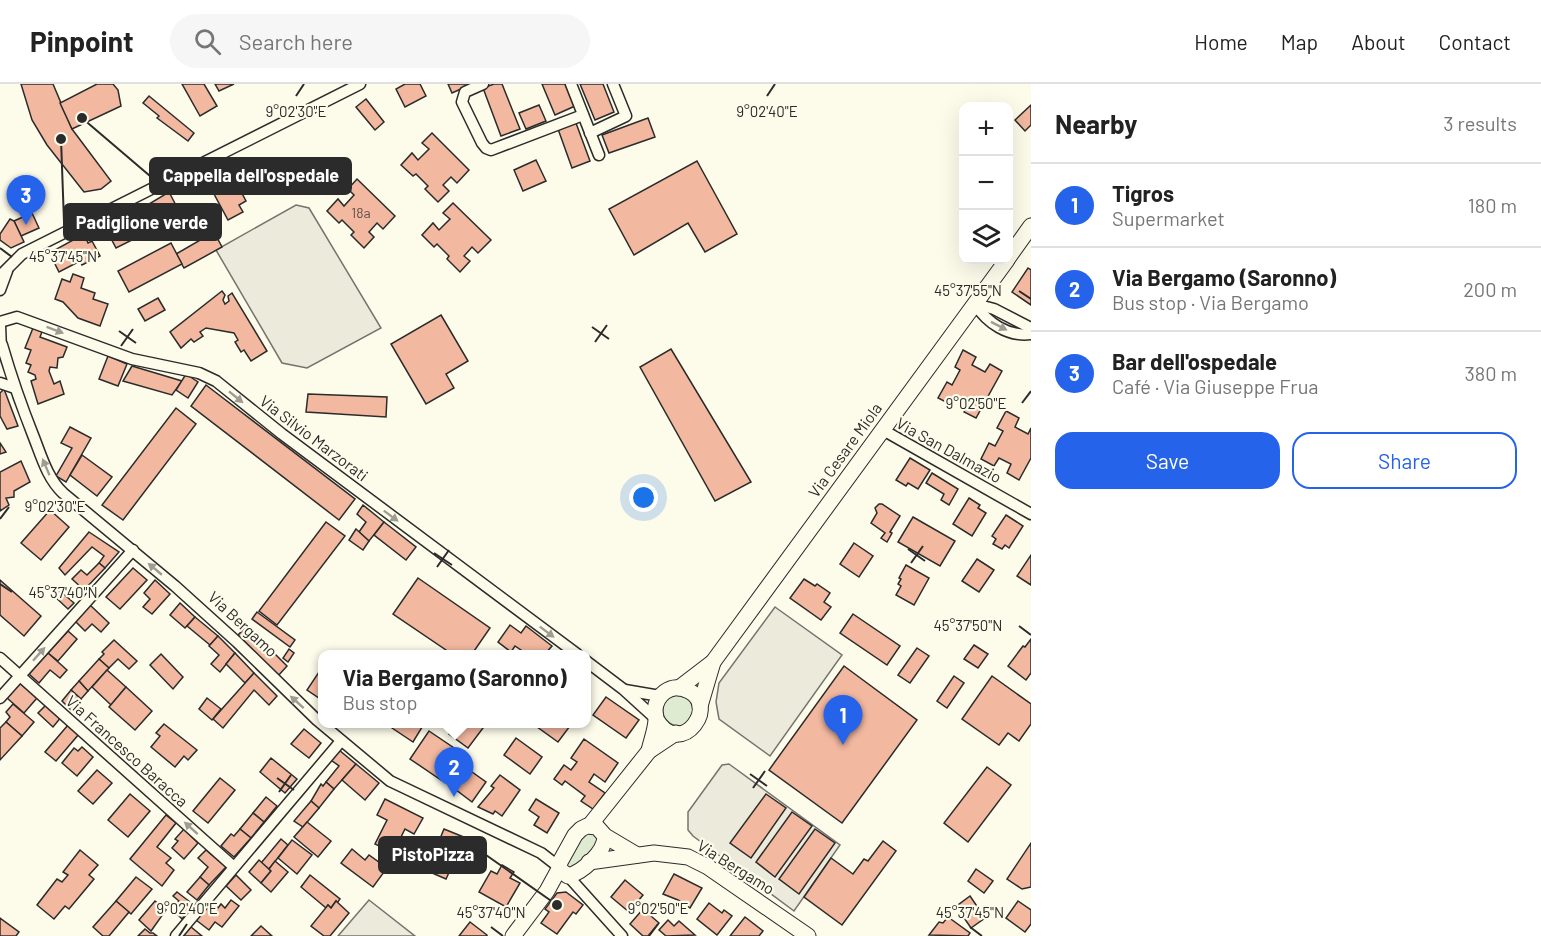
<!DOCTYPE html>
<meta charset="utf-8">
<style>
:root{--surface:#fff;--page:#f6f6f6;--text:#222;--muted:#767676;--line:#e0e0e0;--accent:#2563eb}
body{margin:0;font-family:Barlow,sans-serif;background:var(--page);color:var(--text)}
.controls{position:absolute;right:18px;top:18px;display:grid;overflow:hidden;border-radius:12px;box-shadow:0 6px 24px #0002}
.controls button{width:54px;height:54px;display:grid;place-items:center;padding:0;border:0;border-bottom:2px solid var(--line);background:var(--surface);color:var(--text);font:30px sans-serif}
.you{position:absolute;left:644px;top:414px;width:21px;height:21px;margin:-15px;border:4px solid #fff;border-radius:50%;background:#1a73e8;box-shadow:0 0 0 9px #1a73e833}
.badge{display:grid;place-items:center;width:39px;height:39px;border-radius:50%;background:var(--accent);color:#fff;font-size:20px;font-weight:700}
.pin{position:absolute;translate:-50% -50px;filter:drop-shadow(0 2px 3px #0008)}
.pin::after{content:'';position:absolute;top:32px;width:21px;height:18px;background:inherit;clip-path:polygon(0 0,100% 0,50% 100%)}
.popup{position:absolute;left:318px;top:566px;width:273px;height:78px;box-sizing:border-box;display:grid;place-content:center;border-radius:12px;background:var(--surface);filter:drop-shadow(0 2px 4px #0005);font-size:20px;white-space:nowrap;color:var(--muted)}
.popup b{font-size:22px;color:var(--text)}
.popup::after{content:'';position:absolute;left:50%;top:100%;margin-left:-12px;border:12px solid transparent;border-top-color:var(--surface)}
.list{margin:0;padding:0;list-style:none}
h2{display:flex;justify-content:space-between;align-items:center;height:78px;margin:0;padding:0 24px;font-size:26px}
h2 small{font-size:20px;font-weight:400;color:var(--muted)}
.list li{display:grid;grid-template-columns:39px 1fr auto;gap:18px;align-items:center;box-sizing:border-box;height:84px;padding:0 24px;border-top:2px solid var(--line)}
.list b{display:block;font-size:22px;white-space:nowrap}
.list p{margin:0;font-size:20px;white-space:nowrap;color:var(--muted)}
.list em{font-size:20px;font-style:normal;color:var(--muted)}
.actions{display:flex;gap:12px;padding:18px 24px}
.actions a{flex:1;padding:14px 0;border:2px solid var(--accent);border-radius:18px;text-align:center;font-size:21px;color:var(--accent)}
.actions .main{background:var(--accent);color:#fff}
.icon{flex:none;width:33px;height:33px;fill:none;stroke:currentColor;stroke-width:2;stroke-linecap:round;stroke-linejoin:round}
.map{position:relative;flex:none;width:1031px;height:852px;overflow:hidden}
header{display:flex;align-items:center;gap:36px;box-sizing:border-box;height:84px;padding:0 30px;background:var(--surface);border-bottom:2px solid var(--line)}
header strong{font-size:28px}
nav{display:flex;gap:33px;margin-inline-start:auto;font-size:21px}
.search{width:420px;height:54px;background:var(--page);display:flex;align-items:center;gap:15px;box-sizing:border-box;padding:0 21px;border-radius:33px;color:var(--muted);font-size:22px}
main{display:flex}
aside{flex:1;background:var(--surface)}
.map>svg:first-child{display:block}
.green{fill:#deebd1;stroke:#74746e;stroke-width:1.5}
.parking{fill:#eceadb;stroke:#74746e;stroke-width:1.5}
.building{fill:#f2b8a0;stroke:#2b2b2b;stroke-width:1.5}
.lines{fill:none;stroke-linecap:round;stroke-linejoin:round}
.street-casing{stroke:#2b2b2b;stroke-width:13}
.secondary-casing{stroke:#2b2b2b;stroke-width:17}
.street{stroke:#fdfbea;stroke-width:10}
.secondary{stroke:#fdfbea;stroke-width:15}
.oneway{fill:#9e9d94}
.ticks{fill:none;stroke:#2b2b2b;stroke-width:2}
.labels{text-anchor:middle;stroke-width:4.5;stroke-linejoin:round;paint-order:stroke}
.number-label{font-size:14px;fill:#5d4e48}
.street-label{font-size:16px;fill:#2b2b2b;stroke:#fdfbea}
.ticks-label{font-size:15px;text-anchor:middle;fill:#2b2b2b;stroke:#fdfbea;stroke-width:4.5;stroke-linejoin:round;paint-order:stroke}
.leader{fill:none;stroke:#2b2b2b;stroke-width:2}
.callout-dot{fill:#2b2b2b;stroke:#fdfbea;stroke-width:2}
.callout{fill:#2b2b2b;stroke:#2b2b2b;stroke-width:2}
.callout-label{font-size:18px;text-anchor:middle;font-weight:bold;fill:#fff}
</style>
<header>
<strong>Pinpoint</strong>
<div class="search"><svg class="icon" aria-label="search" viewBox="0 0 24 24"><circle cx="10" cy="10" r="6"/><path d="M15 15l6 6"/></svg>Search here</div>
<nav><a>Home</a><a>Map</a><a>About</a><a>Contact</a></nav>
</header>
<main>
<div class="map">
<svg width="1031" height="852" viewBox="0 0 1031 852">
<rect width="100%" height="100%" fill="#fdfbea"/>
<g class="green">
<path d="M672,610L688,612L695,627C693,630 690,636 687,639C674,650 649,629 672,610Z"/>
<polygon points="592,747 601,759 571,786 565,781 583,748"/>
</g>
<g class="parking">
<polygon points="296,121 309,124 381,244 307,284 282,279 216,166"/>
<polygon points="775,523 842,571 770,672 719,635 716,618 719,599"/>
<polygon points="729,680 840,761 794,827 693,752 688,746 688,728 722,681"/>
<polygon points="369,816 415,852 338,852"/>
</g>
<g class="building">
<polygon points="21,0 53,0 72,45 111,97 101,105 84,108 47,61 32,36"/>
<polygon points="97,0 113,0 118,6 121,22 72,45 60,19"/>
<polygon points="204,0 217,22 200,32 182,0"/>
<polygon points="215,0 234,0 219,7"/>
<polygon points="405,0 420,0 426,12 405,23 396,5"/>
<polygon points="448,0 472,0 452,9"/>
<polygon points="494,0 502,0 520,45 501,52 483,4"/>
<polygon points="542,0 565,0 575,22 555,31"/>
<polygon points="580,0 603,0 614,28 595,36"/>
<polygon points="149,12 194,49 188,57 157,34 159,32 143,19"/>
<polygon points="366,15 384,38 375,46 356,23"/>
<polygon points="539,21 546,37 526,45 519,29"/>
<polygon points="1031,21 1031,41 1025,47 1015,36"/>
<polygon points="648,34 655,53 609,69 602,51"/>
<polygon points="576,39 590,77 572,84 558,45"/>
<polygon points="432,49 469,86 457,99 451,93 443,101 449,107 438,118 425,105 428,102 416,90 413,92 401,81 412,69 418,76 429,65 422,59"/>
<polygon points="536,76 546,97 523,107 514,86"/>
<polygon points="697,77 737,150 705,168 688,139 634,171 609,125"/>
<polygon points="357,95 395,132 383,145 377,139 369,148 374,153 364,164 351,151 354,148 342,136 339,139 327,127 338,115 344,122 354,111 348,105"/>
<polygon points="228,102 230,106 238,102 246,117 239,121 243,128 228,136 214,110"/>
<polygon points="169,108 180,129 160,140 149,120"/>
<polygon points="453,119 491,156 478,169 472,163 464,172 470,177 460,188 447,175 449,172 437,160 434,163 422,151 433,139 439,146 450,135 443,129"/>
<polygon points="140,125 152,146 116,164 105,143"/>
<polygon points="32,129 39,144 21,152 14,137"/>
<polygon points="10,135 14,137 24,158 11,164 0,156 0,150"/>
<polygon points="214,148 222,163 184,184 176,170"/>
<polygon points="84,150 88,159 92,157 100,172 82,181 80,177 59,188 53,176 57,174 53,167"/>
<polygon points="171,159 182,180 129,208 118,187"/>
<polygon points="1028,184 1031,186 1031,221 1012,208"/>
<polygon points="73,190 84,194 81,204 95,209 93,215 108,220 100,242 78,234 63,218 55,215 62,195 70,198"/>
<polygon points="222,207 225,211 223,216 225,220 229,217 228,212 232,209 267,267 251,277 244,266 241,268 235,258 238,256 234,249 206,244 200,248 203,252 194,258 191,255 181,264 170,248"/>
<polygon points="158,214 165,226 145,237 138,225"/>
<polygon points="441,231 468,277 446,290 454,304 426,320 391,260"/>
<polygon points="33,244 42,248 40,253 67,263 63,273 58,274 57,284 50,283 49,287 54,300 60,297 64,310 38,320 31,297 36,295 35,291 28,288 31,281 26,279 31,266 25,264"/>
<polygon points="671,265 751,398 715,417 640,283"/>
<polygon points="963,266 976,273 972,281 985,288 990,280 1002,287 976,334 964,328 968,319 956,312 952,321 938,314 947,298 952,301 960,286 955,283"/>
<polygon points="108,272 127,280 118,302 99,295"/>
<polygon points="132,282 182,297 172,311 123,297"/>
<polygon points="186,290 198,298 188,314 176,306"/>
<polygon points="206,301 355,415 339,436 191,322"/>
<polygon points="4,305 18,342 7,345 0,332 0,309"/>
<polygon points="308,310 387,313 386,333 306,328"/>
<polygon points="176,324 196,340 123,436 102,421"/>
<polygon points="1006,327 1019,334 1015,343 1028,350 1031,344 1031,374 1019,396 1007,389 1011,380 999,374 994,382 981,375 989,359 995,362 1003,347 997,344"/>
<polygon points="70,343 91,354 66,398 56,392 72,364 61,359"/>
<polygon points="0,359 6,368 0,370"/>
<polygon points="82,371 112,393 97,412 70,391"/>
<polygon points="910,374 930,386 918,405 908,399 906,402 896,396"/>
<polygon points="21,377 30,398 14,407 14,413 6,414 9,421 0,427 0,388"/>
<polygon points="932,389 958,405 949,421 941,416 944,410 926,399"/>
<polygon points="969,414 980,421 978,424 986,429 972,452 953,440"/>
<polygon points="879,420 882,420 900,432 890,448 892,449 887,458 881,454 885,449 871,439 877,429 875,424"/>
<polygon points="363,421 384,438 369,457 359,448 366,438 357,430"/>
<polygon points="50,426 69,443 41,476 21,459"/>
<polygon points="1006,431 1023,442 1009,464 1005,461 1002,465 993,460 996,455 992,452"/>
<polygon points="913,433 955,457 940,482 898,458"/>
<polygon points="326,438 345,452 277,541 259,527"/>
<polygon points="384,438 416,463 406,476 374,451"/>
<polygon points="356,445 369,457 363,466 349,456"/>
<polygon points="89,448 119,468 105,484 99,479 104,472 92,463 65,491 59,484"/>
<polygon points="854,459 873,472 859,493 840,480"/>
<polygon points="1031,471 1031,501 1017,492"/>
<polygon points="977,475 994,486 979,508 962,497"/>
<polygon points="99,479 105,484 84,506 72,495 81,486 87,491"/>
<polygon points="906,481 929,494 914,521 896,511 901,502 898,500 901,495 899,494"/>
<polygon points="133,484 147,496 120,525 106,513"/>
<polygon points="418,494 490,544 472,570 452,570 393,530"/>
<polygon points="804,495 815,502 817,500 830,509 824,518 831,523 821,536 790,514"/>
<polygon points="0,496 41,532 24,552 0,531"/>
<polygon points="155,496 170,510 152,530 143,523 150,515 144,509"/>
<polygon points="58,505 74,519 68,525 53,511"/>
<polygon points="180,519 195,533 185,544 170,531"/>
<polygon points="90,521 109,539 101,548 92,540 85,547 75,537"/>
<polygon points="257,528 295,556 290,563 252,535"/>
<polygon points="853,530 900,562 887,581 840,549"/>
<polygon points="195,533 218,552 210,561 187,542"/>
<polygon points="510,541 521,549 526,542 552,562 545,570 527,570 515,562 511,568 498,558"/>
<polygon points="247,542 287,582 278,592 238,551"/>
<polygon points="68,547 77,555 58,577 48,569"/>
<polygon points="218,552 235,569 220,588 211,580 219,571 209,562"/>
<polygon points="1031,555 1031,589 1026,596 1008,582 1023,562 1025,563"/>
<polygon points="114,556 137,577 129,585 118,575 109,584 99,575 104,570 102,568"/>
<polygon points="974,561 988,570 978,584 964,575"/>
<polygon points="917,564 929,572 910,599 898,591"/>
<polygon points="289,565 294,569 288,578 283,574"/>
<polygon points="48,569 67,586 60,594 50,586 39,599 29,590"/>
<polygon points="235,569 254,589 245,599 226,580"/>
<polygon points="161,570 183,593 173,605 150,581"/>
<polygon points="99,575 109,584 88,607 79,597"/>
<polygon points="844,582 917,636 842,739 769,686"/>
<polygon points="107,586 126,603 111,621 92,603"/>
<polygon points="319,588 322,590 322,616 307,606"/>
<polygon points="254,589 277,612 269,621 254,606 223,644 213,635"/>
<polygon points="954,592 964,599 947,624 937,617"/>
<polygon points="992,592 1031,620 1031,640 1019,657 1008,649 999,661 962,635"/>
<polygon points="79,597 88,607 81,615 71,606"/>
<polygon points="20,599 37,614 24,629 7,614"/>
<polygon points="126,603 152,627 135,646 109,623"/>
<polygon points="71,606 81,615 71,626 62,617"/>
<polygon points="606,613 639,636 626,654 593,631"/>
<polygon points="207,614 221,625 212,636 199,625"/>
<polygon points="48,619 62,632 53,643 38,629"/>
<polygon points="13,620 34,638 22,652 6,638 10,633 6,628"/>
<polygon points="6,638 22,652 0,676 0,644"/>
<polygon points="164,640 197,666 188,676 184,672 175,683 151,663 160,652 156,649"/>
<polygon points="388,640 424,640 413,658 392,644 393,643"/>
<polygon points="456,640 486,640 468,664 449,650"/>
<polygon points="533,640 567,640 570,642 558,658"/>
<polygon points="68,641 79,650 56,677 45,668"/>
<polygon points="304,645 321,659 309,674 291,660"/>
<polygon points="429,647 460,668 441,696 410,675"/>
<polygon points="516,654 542,673 530,690 504,671"/>
<polygon points="584,655 618,679 605,698 594,690 589,698 605,709 593,725 581,717 585,712 565,697 562,701 554,695 564,681 571,686 577,678 571,674"/>
<polygon points="82,663 93,673 77,692 62,679 74,664 78,667"/>
<polygon points="339,666 356,680 334,705 326,698 339,682 331,676"/>
<polygon points="271,674 297,695 285,709 260,688"/>
<polygon points="356,680 379,699 365,716 342,696"/>
<polygon points="465,683 486,698 472,718 451,702"/>
<polygon points="987,683 1011,701 968,758 944,739"/>
<polygon points="97,686 112,699 93,720 78,707"/>
<polygon points="500,691 520,706 502,732 495,727 493,730 478,723 494,704 491,702"/>
<polygon points="220,694 235,706 208,739 193,727"/>
<polygon points="326,698 334,705 319,724 311,717 321,700 323,702"/>
<polygon points="130,710 150,727 128,753 108,736"/>
<polygon points="766,710 786,724 751,774 730,759"/>
<polygon points="266,713 277,722 264,738 253,729"/>
<polygon points="385,715 423,734 414,750 405,745 393,769 375,760 387,736 377,731"/>
<polygon points="536,715 559,729 547,749 534,741 539,733 529,726"/>
<polygon points="311,717 319,724 303,743 294,737"/>
<polygon points="792,728 812,742 775,793 756,778"/>
<polygon points="253,729 264,738 251,754 240,745"/>
<polygon points="166,731 176,739 157,763 171,774 166,779 174,786 162,802 130,775"/>
<polygon points="307,738 331,757 318,773 294,753"/>
<polygon points="184,745 198,759 184,775 172,764 178,757 175,755"/>
<polygon points="240,745 251,754 234,773 221,762 231,750 234,752"/>
<polygon points="444,745 471,756 463,774 457,771 446,795 430,788 441,764 437,762"/>
<polygon points="815,745 835,759 799,810 779,795"/>
<polygon points="281,755 288,761 269,785 261,779"/>
<polygon points="292,756 312,771 297,790 278,774"/>
<polygon points="883,757 896,767 842,841 804,813 831,774 853,790 864,775 868,777"/>
<polygon points="1031,759 1031,803 1022,805 1007,795"/>
<polygon points="352,765 365,776 369,771 387,784 373,803 341,779"/>
<polygon points="80,766 98,781 89,791 94,795 69,825 65,822 54,835 37,821 57,795 62,798 68,791 63,788"/>
<polygon points="206,766 226,783 209,801 200,793 208,783 198,774"/>
<polygon points="259,776 271,787 261,799 249,788"/>
<polygon points="275,777 288,788 271,808 261,799 271,787 269,785"/>
<polygon points="502,781 514,788 510,794 520,799 506,823 479,808 491,787 497,790"/>
<polygon points="976,785 993,797 984,809 968,797"/>
<polygon points="674,790 702,804 690,824 678,816 663,810"/>
<polygon points="236,791 251,806 241,816 226,802"/>
<polygon points="310,791 340,815 337,819 336,817 331,824 328,821 326,824 301,803"/>
<polygon points="136,793 152,805 131,830 116,817"/>
<polygon points="200,793 209,801 197,816 187,808"/>
<polygon points="625,796 643,811 629,828 611,813"/>
<polygon points="177,808 194,821 182,835 172,825 179,817 173,812"/>
<polygon points="566,808 583,821 576,830 573,828 557,850 541,839 549,828 545,825 557,809"/>
<polygon points="970,812 985,834 971,844 960,828 962,826 958,821"/>
<polygon points="231,816 239,822 222,843 215,838 209,846 196,836 211,818 218,824 221,820 225,824"/>
<polygon points="116,817 129,828 109,852 103,852 93,843"/>
<polygon points="155,817 166,826 151,847 139,836"/>
<polygon points="336,817 349,829 330,852 324,852 311,842 328,821 331,824"/>
<polygon points="1018,817 1031,826 1031,840 1025,848 1006,834"/>
<polygon points="709,819 722,829 724,826 732,832 717,851 697,835"/>
<polygon points="643,825 659,839 648,852 643,852 630,840"/>
<polygon points="745,833 763,847 759,852 730,852"/>
<polygon points="948,833 970,849 968,852 929,851 939,838 943,839"/>
<polygon points="0,834 19,848 16,852 0,852"/>
<polygon points="668,836 674,842 679,837 695,851 666,852 659,846"/>
<polygon points="470,838 487,851 487,852 459,852"/>
<polygon points="261,842 272,852 251,852"/>
<polygon points="191,843 202,852 183,852"/>
<polygon points="145,845 150,849 153,849 157,852 138,852"/>
</g>
<g class="lines">
<g class="street-casing">
<g id="street">
<polyline points="483,0 465,8 462,18 482,59 486,64 491,66 583,31"/>
<polyline points="571,0 599,71"/>
<polyline points="590,49 626,32 613,0"/>
<polyline points="0,192 22,170 360,0"/>
<polyline points="0,206 7,187"/>
<path d="M975,220C987,239 1008,253 1031,250"/>
<polyline points="975,220 994,225 1031,244"/>
<polyline points="0,238 17,233 132,275 199,289 216,297 282,350 577,570"/>
<polyline points="0,241 1,266"/>
<path d="M2,261C11,292 21,321 33,351C41,371 47,394 63,409L175,502L237,558L317,636L390,697L541,769L559,783"/>
<polyline points="0,299 15,304"/>
<polyline points="883,346 1031,430"/>
<polyline points="0,574 234,783"/>
<polyline points="586,577 623,605 656,635"/>
<polyline points="625,606 660,612"/>
<polyline points="0,614 133,466"/>
<polyline points="568,792 622,852"/>
<polyline points="176,852 341,657"/>
</g>
</g>
<g class="secondary-casing">
<g id="secondary">
<polyline points="1008,174 1031,142"/>
<polyline points="679,604 713,578 1007,176"/>
<polyline points="700,622 713,578"/>
<path d="M649,667C651,657 656,645 656,635C656,632 655,629 655,626C656,611 670,600 684,605C724,617 681,678 656,635"/>
<polyline points="590,741 649,667 676,649"/>
<path d="M605,752C605,768 583,788 568,792L559,785L560,778L575,751L581,745L587,742L597,743L605,752L637,771"/>
<polyline points="589,778 654,769 688,773 708,783 808,852"/>
<polyline points="513,852 547,807 559,785"/>
</g>
</g>
<use href="#street" class="street"/>
<use href="#secondary" class="secondary"/>
</g>
<defs><path id="oneway-solid" d="M-6-.8H1V-3.2L6.5 0L1 3.2V.8H-6Z" transform="scale(1.5)"/></defs>
<g class="oneway">
<use href="#oneway-solid" transform="translate(999 242) rotate(27)"/>
<use href="#oneway-solid" transform="translate(55 246) rotate(21)"/>
<use href="#oneway-solid" transform="translate(236 313) rotate(39)"/>
<use href="#oneway-solid" transform="translate(46 383) rotate(-113)"/>
<use href="#oneway-solid" transform="translate(391 432) rotate(37)"/>
<use href="#oneway-solid" transform="translate(155 485) rotate(-140)"/>
<use href="#oneway-solid" transform="translate(547 548) rotate(37)"/>
<use href="#oneway-solid" transform="translate(39 570) rotate(-48)"/>
<use href="#oneway-solid" transform="translate(297 618) rotate(-138)"/>
<use href="#oneway-solid" transform="translate(191 744) rotate(-138)"/>
</g>
<path class="ticks" d="M296,12L304,0M767,12L775,0M0,164L12,173M1019,207L1031,215M592,243L609,255M119,247L136,259M595,258L607,241M121,262L133,245M1022,319L1031,307M0,435L9,423M908,465L925,477M434,469L452,481M911,479L923,462M437,483L449,466M0,500L12,508M1019,542L1031,551M750,690L767,702M277,694L294,706M753,704L765,687M279,708L291,691M491,843L503,852M970,843L982,852M179,852L187,840M649,852L658,840"/>
<g class="labels">
<g class="number-label">
<text x="361" y="134">18a</text>
</g>
<g class="street-label">
<text transform="translate(314 354) rotate(37)" y="6">Via Silvio Marzorati</text>
<text transform="translate(845 366) rotate(-54)" y="6">Via Cesare Miola</text>
<text transform="translate(949 366) rotate(29)" y="6">Via San Dalmazio</text>
<text transform="translate(243 540) rotate(43)" y="6">Via Bergamo</text>
<text transform="translate(127 667) rotate(42)" y="6">Via Francesco Baracca</text>
<text transform="translate(736 783) rotate(32)" y="6">Via Bergamo</text>
</g>
</g>
<g class="ticks-label">
<text x="296" y="33">9°02'30"E</text>
<text x="767" y="33">9°02'40"E</text>
<text x="63" y="178">45°37'45"N</text>
<text x="968" y="212">45°37'55"N</text>
<text x="976" y="325">9°02'50"E</text>
<text x="55" y="428">9°02'30"E</text>
<text x="63" y="514">45°37'40"N</text>
<text x="968" y="547">45°37'50"N</text>
<text x="187" y="830">9°02'40"E</text>
<text x="658" y="830">9°02'50"E</text>
<text x="491" y="834">45°37'40"N</text>
<text x="970" y="834">45°37'45"N</text>
</g>
<path class="leader" d="M82 34L150 92M61 55L64 138M557 821L486 771"/>
<g class="callout-dot">
<circle cx="82" cy="34" r="6"/>
<circle cx="61" cy="55" r="6"/>
<circle cx="557" cy="821" r="6"/>
</g>
<g class="callout">
<rect x="150" y="74" width="201" height="36" rx="6"/>
<rect x="64" y="120" width="157" height="36" rx="6"/>
<rect x="379" y="753" width="107" height="36" rx="6"/>
</g>
<g class="callout-label">
<text x="251" y="98">Cappella dell'ospedale</text>
<text x="142" y="145">Padiglione verde</text>
<text x="433" y="777">PistoPizza</text>
</g>
</svg>
<div class="controls">
<button>+</button>
<button>−</button>
<button><svg class="icon" aria-label="layers" viewBox="0 0 24 24"><path d="M12 4l9 5-9 5-9-5zM3 14l9 5 9-5"/></svg></button>
</div>
<div class="you"></div>
<div class="pin badge" style="left:843px;top:661px">1</div>
<div class="pin badge" style="left:454px;top:713px">2</div>
<div class="popup"><b>Via Bergamo (Saronno)</b>Bus stop</div>
<div class="pin badge" style="left:26px;top:141px">3</div>
</div>
<aside>
<h2>Nearby<small>3 results</small></h2>
<ul class="list">
<li><span class="badge">1</span><div><b>Tigros</b><p>Supermarket</p></div><em>180 m</em></li>
<li><span class="badge">2</span><div><b>Via Bergamo (Saronno)</b><p>Bus stop · Via Bergamo</p></div><em>200 m</em></li>
<li><span class="badge">3</span><div><b>Bar dell'ospedale</b><p>Café · Via Giuseppe Frua</p></div><em>380 m</em></li>
</ul>
<div class="actions"><a class="main">Save</a><a>Share</a></div>
</aside>
</main>
